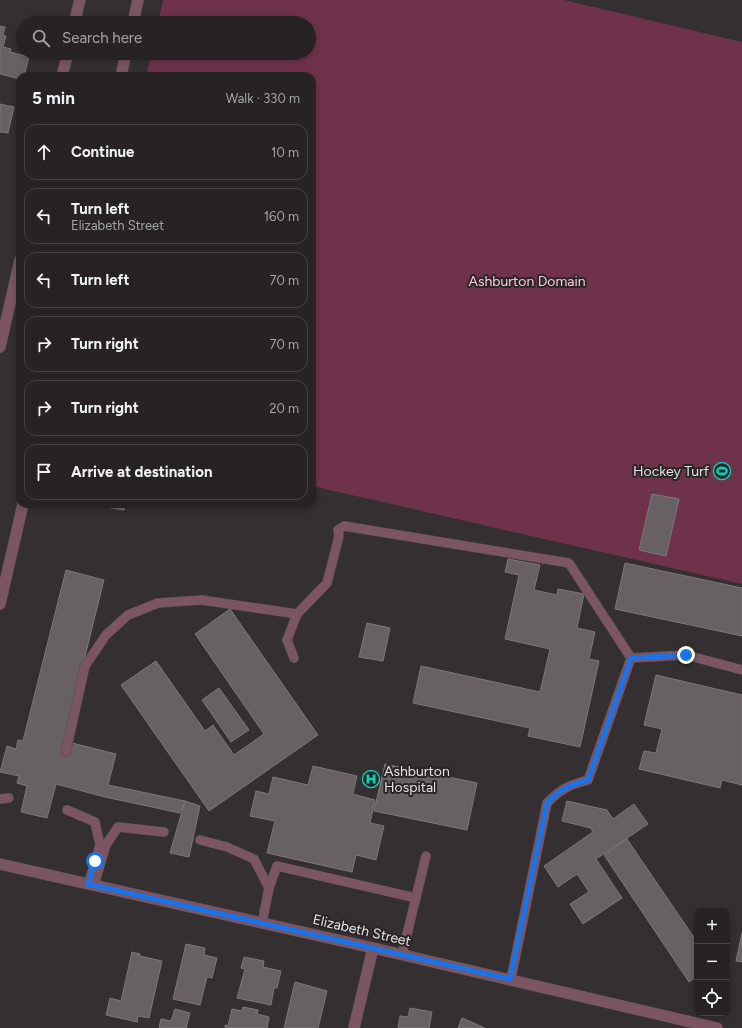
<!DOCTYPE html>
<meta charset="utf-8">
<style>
:root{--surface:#272324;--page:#2f2b2c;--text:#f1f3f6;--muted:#a4a4a6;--line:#434041}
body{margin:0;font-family:Figtree,sans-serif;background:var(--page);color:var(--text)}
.controls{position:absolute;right:12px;bottom:12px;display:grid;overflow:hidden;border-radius:8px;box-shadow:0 2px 6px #0003}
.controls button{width:36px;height:36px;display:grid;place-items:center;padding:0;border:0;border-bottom:1px solid var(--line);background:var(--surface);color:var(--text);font:20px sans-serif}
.stop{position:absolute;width:12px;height:12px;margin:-9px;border:3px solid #1a73e8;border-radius:50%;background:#fff}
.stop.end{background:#1a73e8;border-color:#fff;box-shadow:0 1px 4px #0008}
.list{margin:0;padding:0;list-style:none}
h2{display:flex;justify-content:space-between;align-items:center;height:52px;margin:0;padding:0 16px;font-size:17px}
h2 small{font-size:13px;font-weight:400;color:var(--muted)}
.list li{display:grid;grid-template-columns:26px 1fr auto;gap:12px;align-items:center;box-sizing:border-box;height:56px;margin:0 8px 8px;padding:0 8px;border:1px solid var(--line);border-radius:12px}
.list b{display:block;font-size:15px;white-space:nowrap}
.list p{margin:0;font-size:13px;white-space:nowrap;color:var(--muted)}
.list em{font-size:13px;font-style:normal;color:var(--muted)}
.icon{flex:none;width:22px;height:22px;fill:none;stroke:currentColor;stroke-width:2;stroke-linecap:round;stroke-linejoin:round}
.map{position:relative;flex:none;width:742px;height:1028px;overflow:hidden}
.search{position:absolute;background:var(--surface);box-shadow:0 2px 6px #0003;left:16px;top:16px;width:300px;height:44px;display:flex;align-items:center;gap:10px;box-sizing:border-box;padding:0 14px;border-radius:22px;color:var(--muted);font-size:15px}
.panel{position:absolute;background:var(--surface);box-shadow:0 2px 6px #0003;left:16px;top:72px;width:300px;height:436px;border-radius:12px}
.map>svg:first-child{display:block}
.green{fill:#6e324a}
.building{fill:#676163;stroke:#7d7779}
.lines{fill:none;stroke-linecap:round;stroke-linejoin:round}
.service-casing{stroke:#504c4d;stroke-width:10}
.minor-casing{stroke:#504c4d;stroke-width:12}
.tertiary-casing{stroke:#504c4d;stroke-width:12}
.service{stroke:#7c5562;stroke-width:9}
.minor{stroke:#7c5562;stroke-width:11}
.tertiary{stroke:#7c5562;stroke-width:11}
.route{stroke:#1a73e8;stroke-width:5}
.labels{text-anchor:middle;stroke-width:4;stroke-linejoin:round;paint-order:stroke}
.park-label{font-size:14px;fill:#fdcadb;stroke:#2a2526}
.poi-label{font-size:14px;fill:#e5e2e3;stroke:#2a2526;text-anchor:end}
.street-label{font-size:14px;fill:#e5e2e3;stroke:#2a2526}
</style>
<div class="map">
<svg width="742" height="1028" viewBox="0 0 742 1028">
<rect width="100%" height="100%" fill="#342f30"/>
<polygon class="green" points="163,0 564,0 742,42 742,584 312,486 312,76 146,76 151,53 309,53 309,23 158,23"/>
<g class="building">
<polygon points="0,26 5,27 3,35 6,36 3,47 11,49 10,52 29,57 24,76 20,76 20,79 0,74"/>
<polygon points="0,104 14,107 8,133 0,132"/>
<polygon points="652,494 679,499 666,556 639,550"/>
<polygon points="104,504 125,504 124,510 106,507 107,505"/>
<polygon points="508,559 540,565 534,590 557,595 558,589 584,594 577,628 595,632 589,659 599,661 580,747 528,736 530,728 413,703 421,666 540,692 550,649 505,639 519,575 505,572"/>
<polygon points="625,563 742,588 742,636 615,609"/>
<polygon points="66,570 104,580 64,741 116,754 108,785 185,801 180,813 105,797 56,784 47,818 21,812 27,786 17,783 19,776 0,772 7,746 16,749 18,740 23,741"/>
<polygon points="230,609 318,735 209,811 121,685 156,661 205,731 213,725 234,755 264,734 195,634"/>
<polygon points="367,623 390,628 383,661 359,657"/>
<polygon points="656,675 742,695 742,785 722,780 720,788 639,769 644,751 656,753 662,729 644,725"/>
<polygon points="219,688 249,730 231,742 202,700"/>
<polygon points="385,764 477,783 467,830 374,811"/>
<polygon points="313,766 357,776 353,794 375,800 370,823 384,826 376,860 356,855 352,872 267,853 275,821 250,816 256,791 269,794 273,777 308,785"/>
<polygon points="185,801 200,806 189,857 170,853"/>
<polygon points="567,801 607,810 613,819 634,804 648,824 596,859 622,898 583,924 570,904 589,892 577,874 558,887 544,866 593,832 591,828 562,821"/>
<polygon points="627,839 697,942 697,976 689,982 604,855"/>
<polygon points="742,933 742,962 736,961"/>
<polygon points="186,944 205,948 204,955 217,958 212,978 207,977 200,1005 173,999"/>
<polygon points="132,952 140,954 140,956 162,961 149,1018 138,1016 137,1022 106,1015 110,998 121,1001"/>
<polygon points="244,957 264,961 263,967 281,971 277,988 274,988 271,1005 237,998 245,969 241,968"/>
<polygon points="295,982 327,991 318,1028 284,1028"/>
<polygon points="243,1007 258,1010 257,1014 269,1017 267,1028 225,1028 225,1025 228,1026 232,1009 242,1011"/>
<polygon points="410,1008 432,1012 429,1028 398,1028 400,1016 408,1017"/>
<polygon points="175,1009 190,1013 186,1028 159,1028 161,1019 171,1021"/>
<polygon points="462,1018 485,1028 458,1028"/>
</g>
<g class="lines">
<g class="service-casing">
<g id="service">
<polyline points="294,658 287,640 297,614"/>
<polyline points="631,658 686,655 742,670"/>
<path d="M66,752L85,666L106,635L128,615L158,603L202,600L297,614L327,583L339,536L338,530L344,526L569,563L631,658L588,780C569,785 562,788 547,803L511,979"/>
<polyline points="0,799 9,798"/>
<polyline points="67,810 95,822 100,845 89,882"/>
<polyline points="200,840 227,847 254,859 269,888 262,923"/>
<polyline points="94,885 106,845 118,827 164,832"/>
<polyline points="269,888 277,866 416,898"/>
<polyline points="402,955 426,856"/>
</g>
</g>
<g class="minor-casing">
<g id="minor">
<polyline points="0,864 373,948 717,1028"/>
<polyline points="354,1028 373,948"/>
</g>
</g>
<g class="tertiary-casing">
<g id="tertiary">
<polyline points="74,23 80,0"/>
<polyline points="133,23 138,0"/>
<polyline points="62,76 68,53"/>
<polyline points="121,76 126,53"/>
<polyline points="0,347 20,260"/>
<polyline points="0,604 23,504"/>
</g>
</g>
<use href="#service" class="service"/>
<use href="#minor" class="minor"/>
<use href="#tertiary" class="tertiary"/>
</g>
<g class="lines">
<path class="route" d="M95,861L88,884L510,979L547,803C562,788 569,785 588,780L631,658L686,655"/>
</g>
<defs>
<g id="stadium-ring" transform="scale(0.9)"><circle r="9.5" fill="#2a2526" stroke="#05d5b6" stroke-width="1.5"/><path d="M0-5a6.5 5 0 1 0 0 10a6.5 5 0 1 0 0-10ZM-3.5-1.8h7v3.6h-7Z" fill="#05d5b6"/></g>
<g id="hospital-ring" transform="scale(0.9)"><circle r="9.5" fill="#2a2526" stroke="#05d5b6" stroke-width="1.5"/><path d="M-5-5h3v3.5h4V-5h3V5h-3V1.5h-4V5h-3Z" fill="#05d5b6"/></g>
</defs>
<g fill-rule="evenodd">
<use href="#stadium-ring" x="722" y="471"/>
<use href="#hospital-ring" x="371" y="779"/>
</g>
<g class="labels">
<g class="park-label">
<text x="527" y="286">Ashburton Domain</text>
</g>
<g class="poi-label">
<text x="709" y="476">Hockey Turf</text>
<text x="384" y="776" text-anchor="start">Ashburton<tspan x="384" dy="16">Hospital</tspan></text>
</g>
<g class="street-label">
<text transform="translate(362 930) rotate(13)" y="5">Elizabeth Street</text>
</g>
</g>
</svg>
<div class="controls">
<button>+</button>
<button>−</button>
<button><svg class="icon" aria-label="locate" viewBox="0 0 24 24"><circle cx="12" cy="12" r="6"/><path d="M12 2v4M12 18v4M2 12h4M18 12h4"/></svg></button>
</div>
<div class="stop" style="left:95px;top:861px"></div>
<div class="stop end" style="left:686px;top:655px"></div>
<div class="search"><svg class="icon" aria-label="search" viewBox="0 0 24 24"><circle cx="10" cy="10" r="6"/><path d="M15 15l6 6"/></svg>Search here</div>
<section class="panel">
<h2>5 min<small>Walk · 330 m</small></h2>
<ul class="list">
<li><svg class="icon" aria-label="ahead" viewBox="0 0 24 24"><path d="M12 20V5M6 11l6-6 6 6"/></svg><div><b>Continue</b></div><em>10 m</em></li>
<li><svg class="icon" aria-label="left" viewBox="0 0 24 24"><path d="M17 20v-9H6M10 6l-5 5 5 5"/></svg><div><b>Turn left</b><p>Elizabeth Street</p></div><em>160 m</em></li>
<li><svg class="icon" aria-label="left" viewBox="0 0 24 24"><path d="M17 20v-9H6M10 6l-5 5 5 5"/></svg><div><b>Turn left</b></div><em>70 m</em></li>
<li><svg class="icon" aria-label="right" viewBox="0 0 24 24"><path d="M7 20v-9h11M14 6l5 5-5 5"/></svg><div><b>Turn right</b></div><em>70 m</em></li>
<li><svg class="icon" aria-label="right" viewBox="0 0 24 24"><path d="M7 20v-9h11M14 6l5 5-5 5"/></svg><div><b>Turn right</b></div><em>20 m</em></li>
<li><svg class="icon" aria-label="arrive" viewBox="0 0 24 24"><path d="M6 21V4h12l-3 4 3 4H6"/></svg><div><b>Arrive at destination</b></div></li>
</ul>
</section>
</div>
